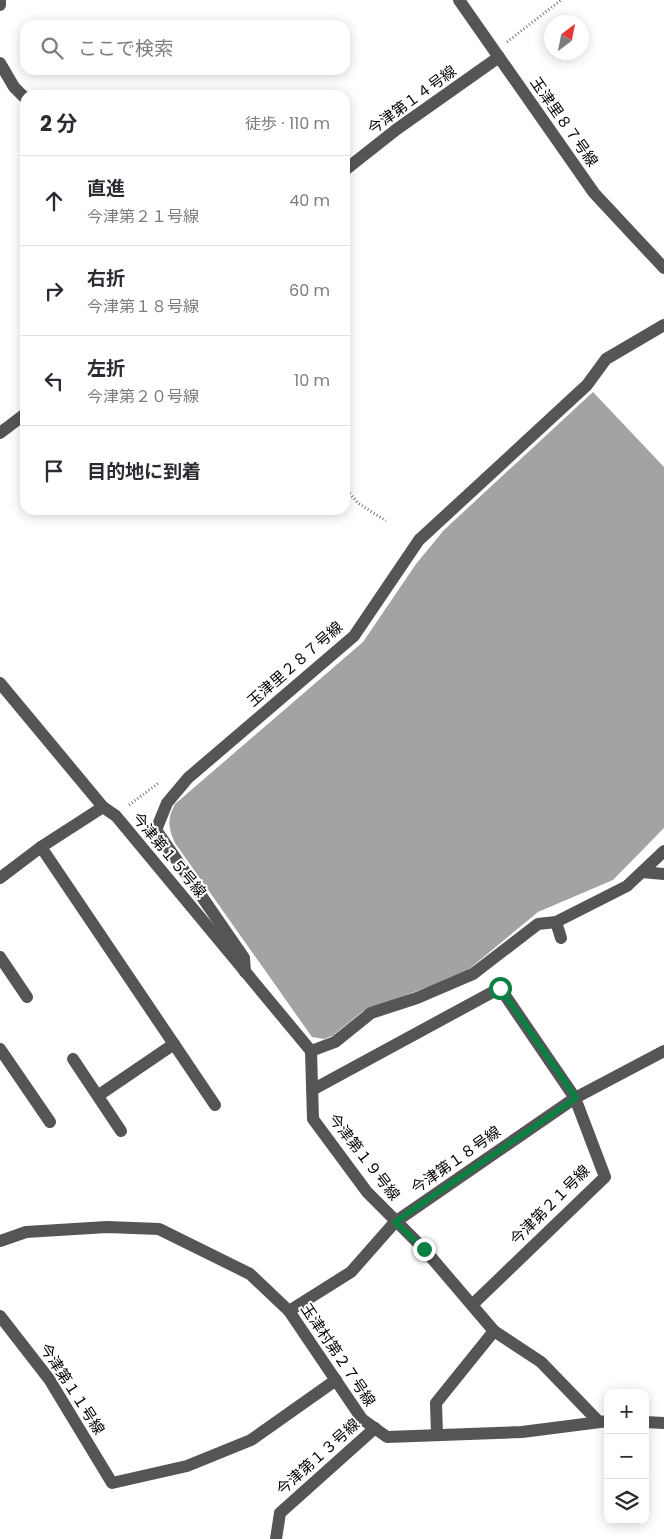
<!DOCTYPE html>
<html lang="ja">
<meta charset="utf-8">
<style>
:root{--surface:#fff;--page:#f2f2f3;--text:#2b2b33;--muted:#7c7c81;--line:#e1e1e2}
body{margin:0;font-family:Poppins,"Noto Sans JP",sans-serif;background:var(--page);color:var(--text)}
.controls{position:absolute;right:15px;bottom:15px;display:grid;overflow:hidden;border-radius:10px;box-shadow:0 2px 12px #0003}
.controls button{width:45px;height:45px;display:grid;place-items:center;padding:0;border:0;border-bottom:1px solid var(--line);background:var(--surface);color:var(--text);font:25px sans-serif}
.compass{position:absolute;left:544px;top:15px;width:45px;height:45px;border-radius:50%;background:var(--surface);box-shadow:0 2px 12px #0003;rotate:32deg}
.stop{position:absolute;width:15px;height:15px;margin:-11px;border:4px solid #0b8043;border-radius:50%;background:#fff}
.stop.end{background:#0b8043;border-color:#fff;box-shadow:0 1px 5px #0008}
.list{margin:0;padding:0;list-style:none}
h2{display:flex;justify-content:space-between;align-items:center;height:65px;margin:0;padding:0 20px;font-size:21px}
h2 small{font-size:16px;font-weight:400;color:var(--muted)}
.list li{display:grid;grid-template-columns:32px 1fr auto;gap:15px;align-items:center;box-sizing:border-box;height:90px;padding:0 20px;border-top:1px solid var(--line)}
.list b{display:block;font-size:19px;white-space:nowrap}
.list p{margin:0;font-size:16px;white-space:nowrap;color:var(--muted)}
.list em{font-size:16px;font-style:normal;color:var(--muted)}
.icon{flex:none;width:28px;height:28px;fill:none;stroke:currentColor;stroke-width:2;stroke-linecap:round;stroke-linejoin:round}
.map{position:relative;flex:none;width:664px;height:1539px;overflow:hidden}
.search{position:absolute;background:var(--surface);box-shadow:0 2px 12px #0003;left:20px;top:20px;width:330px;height:55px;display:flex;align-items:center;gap:12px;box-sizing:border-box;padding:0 18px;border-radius:15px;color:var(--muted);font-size:19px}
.panel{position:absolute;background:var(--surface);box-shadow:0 2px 12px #0003;left:20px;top:90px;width:330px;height:425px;border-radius:15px}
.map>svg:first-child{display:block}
.water{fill:#a3a3a3}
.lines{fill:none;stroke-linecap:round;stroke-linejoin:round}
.path{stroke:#777;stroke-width:3;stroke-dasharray:1 2.5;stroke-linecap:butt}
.minor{stroke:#555;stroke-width:12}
.route{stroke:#0b8043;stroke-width:6}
.labels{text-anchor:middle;stroke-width:4;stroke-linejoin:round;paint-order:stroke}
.street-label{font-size:15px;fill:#000;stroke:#fff}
</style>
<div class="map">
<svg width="664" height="1539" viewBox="0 0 664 1539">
<rect width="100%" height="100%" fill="#fff"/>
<path class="water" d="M593,392L664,467V828L613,880L538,912L463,974L363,1011L332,1036L324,1039L312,1037L175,843C168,827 167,819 175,804L363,642L416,564L444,530Z"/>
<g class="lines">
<g class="path">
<polyline points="507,42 561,0"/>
<polyline points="345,488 358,503 386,521"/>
<polyline points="129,805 160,782"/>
</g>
<g class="minor">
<polyline points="459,0 594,193 664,268"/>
<polyline points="0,5 0,0"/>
<polyline points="0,63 14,87 25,98"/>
<polyline points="345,170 397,129 499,57"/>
<polyline points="0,433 25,414"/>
<polyline points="0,683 103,807 116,816 311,1051"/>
<polyline points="41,847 215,1105"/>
<polyline points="642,872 664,874"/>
<polyline points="0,878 41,847 103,807"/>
<polyline points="556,922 561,938"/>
<polyline points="0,957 27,997"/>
<polyline points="245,972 244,958 156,830 167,803 188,778 354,636 419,540 587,385 606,359 664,325"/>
<polyline points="0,1049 50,1122"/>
<polyline points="311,1051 313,1119 367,1192 424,1249 494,1331 541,1362 598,1421"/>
<polyline points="311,1051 335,1042 371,1013 417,998 473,974 538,924 556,922 627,886 664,851"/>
<polyline points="73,1059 121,1131"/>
<polyline points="312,1090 500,988 575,1098 605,1177 472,1305"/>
<polyline points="99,1095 174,1044"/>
<polyline points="0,1241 26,1232 107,1227 159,1229 250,1274 289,1311 362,1419 387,1437 522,1432 608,1421"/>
<polyline points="289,1311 351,1272 395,1222 575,1098 664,1051"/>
<polyline points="0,1316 49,1379 112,1483 187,1466 251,1440 336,1380"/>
<polyline points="645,1422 664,1423"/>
<polyline points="437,1435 436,1403 494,1331"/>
<polyline points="276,1539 280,1513 375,1428"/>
</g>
</g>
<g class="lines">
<polyline class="route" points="424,1249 395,1222 576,1098 500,988"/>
</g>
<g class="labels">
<g class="street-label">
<text transform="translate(412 100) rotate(-36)" y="5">今津第１４号線</text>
<text transform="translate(564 122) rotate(55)" y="5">玉津里８７号線</text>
<text transform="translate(295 664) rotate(-41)" y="5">玉津里２８７号線</text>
<text transform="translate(169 855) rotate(50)" y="5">今津第１５号線</text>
<text transform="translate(364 1157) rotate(52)" y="5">今津第１９号線</text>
<text transform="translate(456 1160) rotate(-35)" y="5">今津第１８号線</text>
<text transform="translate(550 1205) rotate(-45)" y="5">今津第２１号線</text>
<text transform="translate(338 1355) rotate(56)" y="5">玉津村第２７号線</text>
<text transform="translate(72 1389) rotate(57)" y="5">今津第１１号線</text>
<text transform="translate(318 1457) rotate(-42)" y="5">今津第１３号線</text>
</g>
</g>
</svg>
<div class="controls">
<button>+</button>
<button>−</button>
<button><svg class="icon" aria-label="layers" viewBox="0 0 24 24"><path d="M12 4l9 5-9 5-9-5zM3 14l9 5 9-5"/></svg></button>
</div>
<svg class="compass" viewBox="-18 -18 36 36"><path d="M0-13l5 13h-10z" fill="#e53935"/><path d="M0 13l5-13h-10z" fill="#7c7c81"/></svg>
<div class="stop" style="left:500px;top:988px"></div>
<div class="stop end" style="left:424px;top:1249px"></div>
<div class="search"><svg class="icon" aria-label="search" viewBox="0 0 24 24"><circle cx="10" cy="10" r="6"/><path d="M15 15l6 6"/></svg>ここで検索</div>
<section class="panel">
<h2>2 分<small>徒歩 · 110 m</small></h2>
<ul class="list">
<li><svg class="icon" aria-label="ahead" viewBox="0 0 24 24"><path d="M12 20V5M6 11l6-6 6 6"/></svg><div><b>直進</b><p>今津第２１号線</p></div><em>40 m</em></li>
<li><svg class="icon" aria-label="right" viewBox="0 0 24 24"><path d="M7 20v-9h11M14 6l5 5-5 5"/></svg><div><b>右折</b><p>今津第１８号線</p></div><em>60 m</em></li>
<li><svg class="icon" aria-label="left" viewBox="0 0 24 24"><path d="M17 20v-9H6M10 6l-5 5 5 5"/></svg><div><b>左折</b><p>今津第２０号線</p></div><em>10 m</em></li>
<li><svg class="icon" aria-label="arrive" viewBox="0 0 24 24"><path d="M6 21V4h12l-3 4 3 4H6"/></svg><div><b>目的地に到着</b></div></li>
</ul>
</section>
</div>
